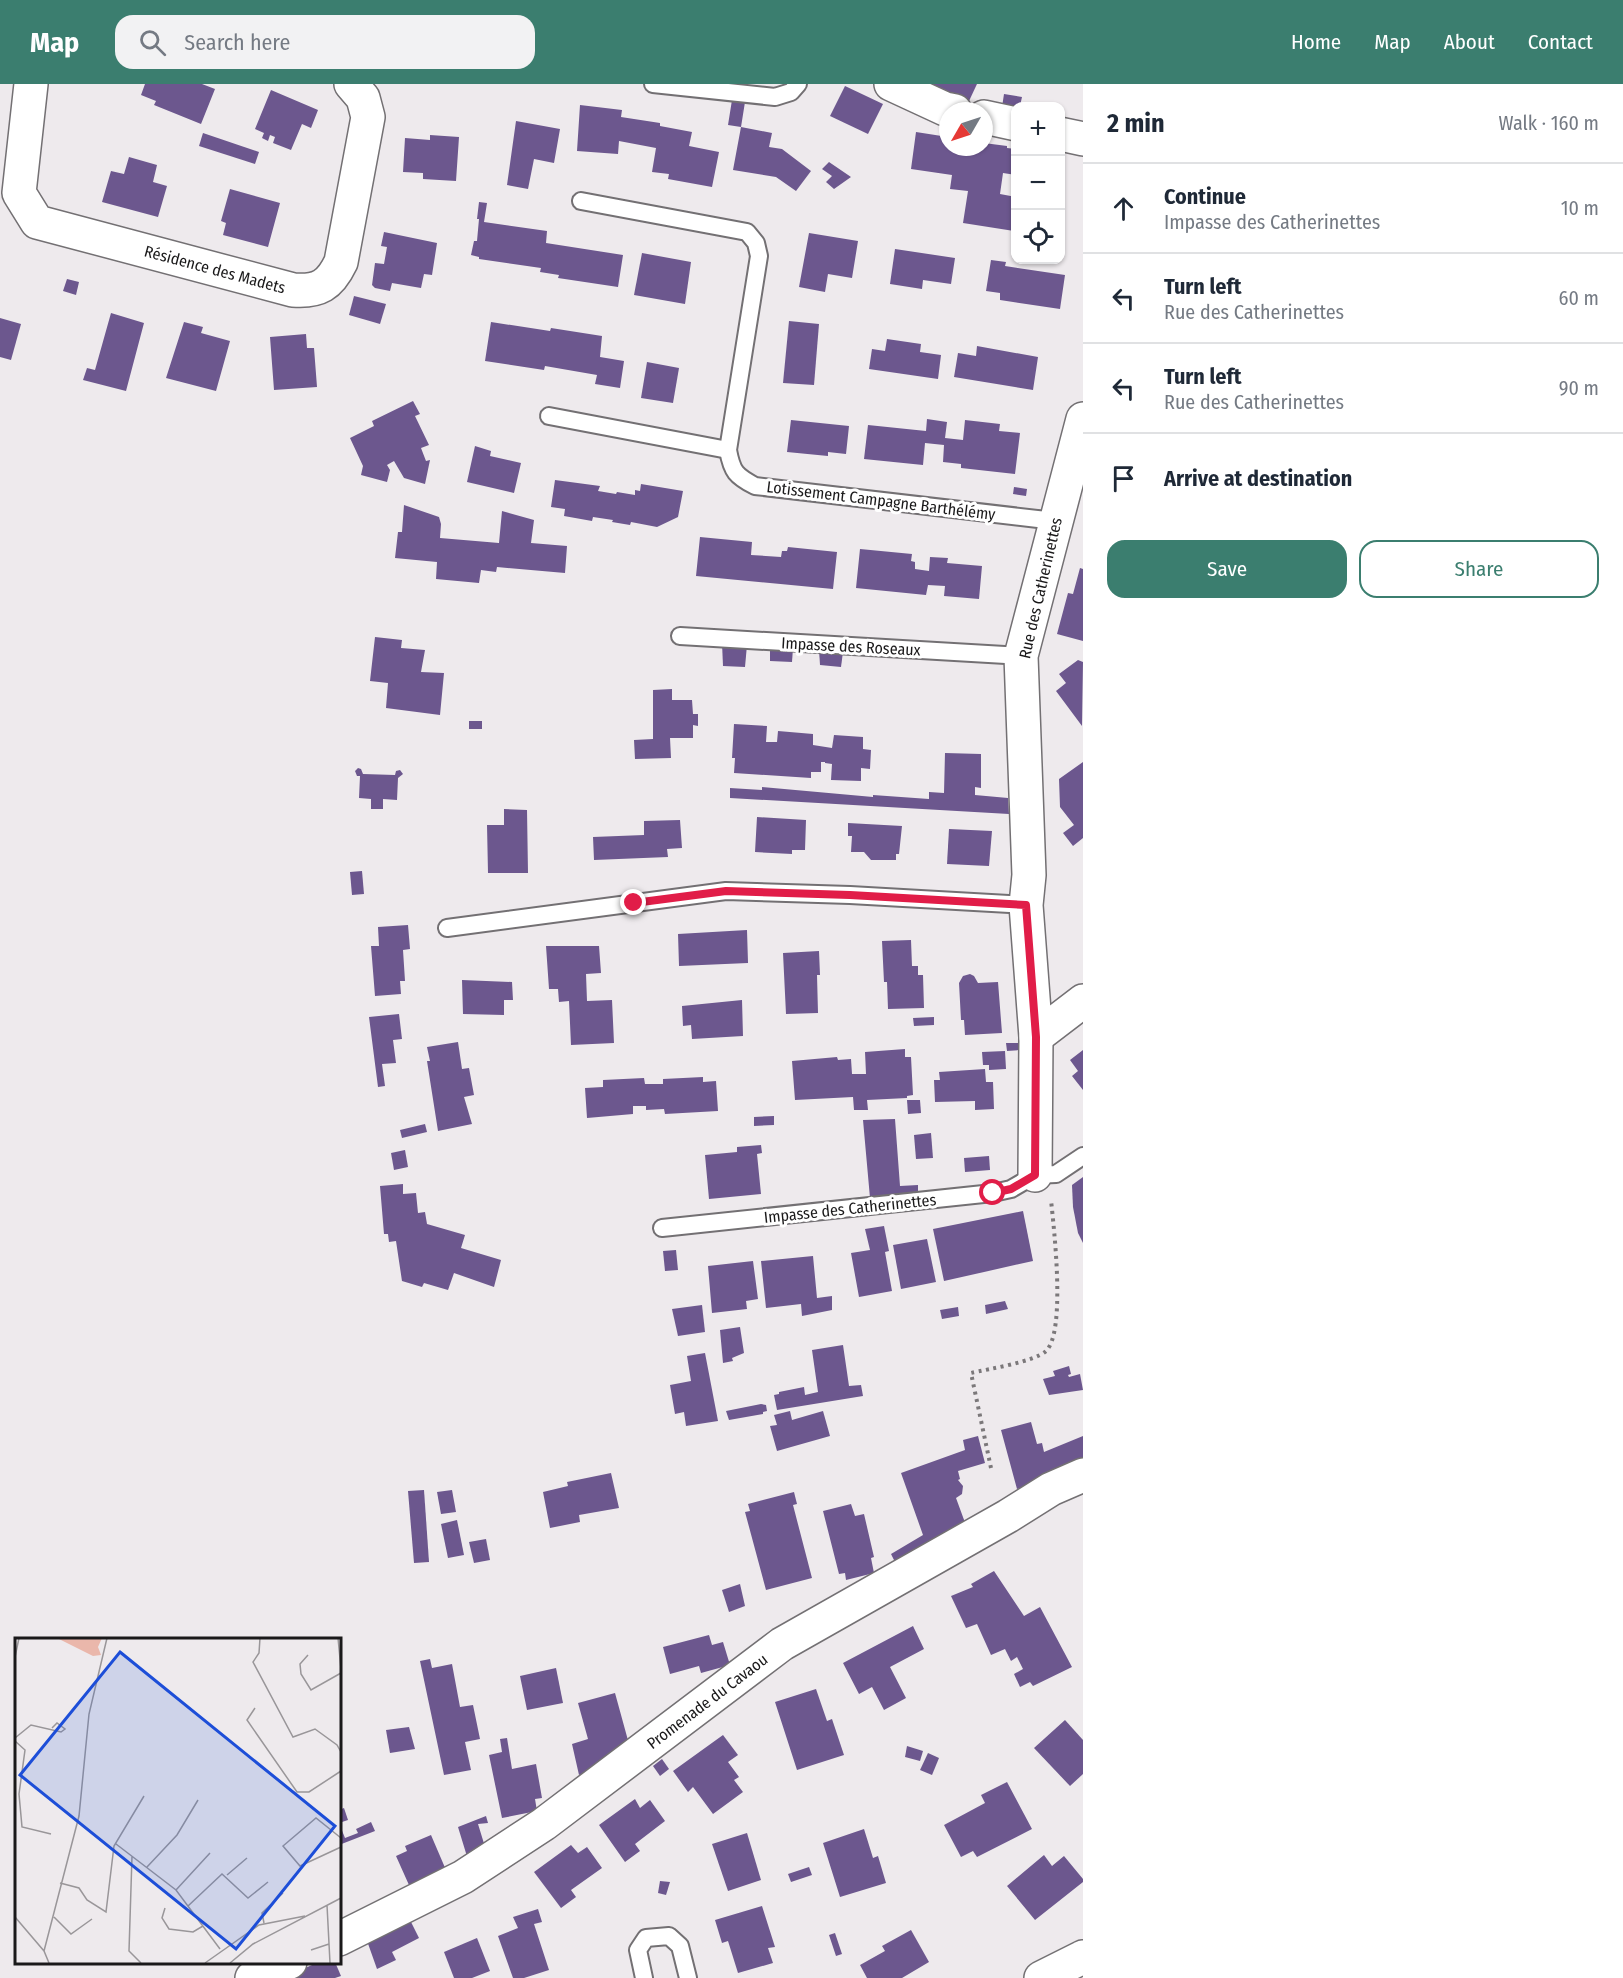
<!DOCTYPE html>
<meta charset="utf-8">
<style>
:root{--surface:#fff;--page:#f2f2f3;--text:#1f2937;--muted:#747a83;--line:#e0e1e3;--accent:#3b7e6f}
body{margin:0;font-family:"Fira Sans Condensed",sans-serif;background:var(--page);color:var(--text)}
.controls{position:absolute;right:18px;top:18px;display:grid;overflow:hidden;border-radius:12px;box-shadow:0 2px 4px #0004}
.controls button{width:54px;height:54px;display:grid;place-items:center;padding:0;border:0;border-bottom:2px solid var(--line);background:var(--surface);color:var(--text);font:30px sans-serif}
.compass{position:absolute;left:939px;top:18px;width:54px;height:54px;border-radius:50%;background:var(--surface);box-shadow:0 2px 4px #0004;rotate:231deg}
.stop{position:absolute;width:18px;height:18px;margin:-14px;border:4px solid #e11d48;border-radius:50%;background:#fff}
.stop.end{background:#e11d48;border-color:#fff;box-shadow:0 2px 6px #0008}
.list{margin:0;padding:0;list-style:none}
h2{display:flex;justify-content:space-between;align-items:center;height:78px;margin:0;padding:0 24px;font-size:26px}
h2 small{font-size:20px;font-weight:400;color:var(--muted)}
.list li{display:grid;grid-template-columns:39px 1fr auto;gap:18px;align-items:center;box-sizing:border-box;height:90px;padding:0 24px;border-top:2px solid var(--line)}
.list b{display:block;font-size:22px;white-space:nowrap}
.list p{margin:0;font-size:20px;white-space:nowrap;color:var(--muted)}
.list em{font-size:20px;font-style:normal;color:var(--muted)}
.actions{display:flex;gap:12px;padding:18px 24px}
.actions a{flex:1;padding:14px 0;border:2px solid var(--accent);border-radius:18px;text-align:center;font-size:21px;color:var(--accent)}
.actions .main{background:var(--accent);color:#fff}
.icon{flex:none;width:33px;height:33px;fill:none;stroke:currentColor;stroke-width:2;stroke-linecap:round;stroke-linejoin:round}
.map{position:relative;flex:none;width:1083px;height:1894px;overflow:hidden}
header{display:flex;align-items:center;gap:36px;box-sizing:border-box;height:84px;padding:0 30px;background:var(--accent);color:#fff}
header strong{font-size:28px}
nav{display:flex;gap:33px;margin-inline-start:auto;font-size:21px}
.search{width:420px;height:54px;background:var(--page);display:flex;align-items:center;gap:15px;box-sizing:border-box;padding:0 21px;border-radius:18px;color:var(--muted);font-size:22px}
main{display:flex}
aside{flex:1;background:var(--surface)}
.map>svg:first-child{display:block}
.building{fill:#6c578e}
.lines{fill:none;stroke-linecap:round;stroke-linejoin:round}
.lane-casing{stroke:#737073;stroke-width:20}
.street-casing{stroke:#737073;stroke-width:36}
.path{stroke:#7b787a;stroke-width:4;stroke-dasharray:3 4.5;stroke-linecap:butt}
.lane{stroke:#fff;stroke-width:16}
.street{stroke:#fff;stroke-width:33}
.route{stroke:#e11d48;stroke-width:8}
.labels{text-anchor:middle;stroke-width:6;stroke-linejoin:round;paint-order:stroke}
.street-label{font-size:16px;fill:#1a191a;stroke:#fff}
.inset-road{fill:none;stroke:#999699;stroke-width:1.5}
.view{fill:#1d4ed8;fill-opacity:0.15;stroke:#1d4ed8;stroke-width:3}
.inset-edge{fill:none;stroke:#1a191a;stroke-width:3}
</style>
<header>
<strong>Map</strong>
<div class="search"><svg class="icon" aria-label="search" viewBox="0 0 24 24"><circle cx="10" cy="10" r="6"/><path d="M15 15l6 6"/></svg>Search here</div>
<nav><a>Home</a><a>Map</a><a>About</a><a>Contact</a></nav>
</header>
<main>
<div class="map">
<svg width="1083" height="1894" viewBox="0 0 1083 1894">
<rect width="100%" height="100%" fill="#eeeaed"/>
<g class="building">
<polygon points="145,0 202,0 215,5 201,40 154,21 156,17 141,11"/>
<polygon points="923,0 977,0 969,17"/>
<polygon points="845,2 883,20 868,50 830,32"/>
<polygon points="271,6 318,26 311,44 302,40 291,66 273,59 275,53 270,51 268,57 262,54 264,49 255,45"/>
<polygon points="1004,10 1022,13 1020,22 1016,22 1016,26 1002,23"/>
<polygon points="732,16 745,18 741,43 772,49 769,63 782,65 811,87 796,107 776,93 733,86 741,43 728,41"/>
<polygon points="580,21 622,26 621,33 660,39 660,42 692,48 689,62 719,68 712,103 668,95 669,90 652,88 656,64 619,57 618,70 577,67"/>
<polygon points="516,37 560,45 554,79 534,75 528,105 507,101"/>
<polygon points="916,48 948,53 948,63 984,63 984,59 1007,62 1007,64 1016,65 1016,91 1003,89 1000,110 1016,113 1014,147 963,139 968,107 950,105 952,91 911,85"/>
<polygon points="203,49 259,68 255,80 199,62"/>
<polygon points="430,51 459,53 456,97 423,95 423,89 403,88 405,54 430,56"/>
<polygon points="129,73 157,81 153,98 167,102 158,133 102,118 111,87 124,90"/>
<polygon points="829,78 851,93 834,105 826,98 832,92 822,85"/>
<polygon points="230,105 280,119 268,163 223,151 226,139 221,137"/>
<polygon points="479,118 487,119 484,138 547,147 546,159 623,171 618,203 558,194 559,191 540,188 541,184 479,175 479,173 471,171 474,157 477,157 479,135 477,135"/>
<polygon points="384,148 437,159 432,191 424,190 421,204 392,199 390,207 375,204 372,201 375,179 384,180 387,163 381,162"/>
<polygon points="809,149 858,157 852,194 828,190 825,208 799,203"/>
<polygon points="895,165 955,174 951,200 923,196 922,205 890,200"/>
<polygon points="642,169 691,178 685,220 634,211"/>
<polygon points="991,176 1006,178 1005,182 1065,191 1060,225 1000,216 1000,209 986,207"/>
<polygon points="67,195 79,198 76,211 63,207"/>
<polygon points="354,212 386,220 380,240 349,231"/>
<polygon points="111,229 144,239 126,307 83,296 87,284 95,286"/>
<polygon points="0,234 21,240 11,276 0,273"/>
<polygon points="789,237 819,240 814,301 783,299"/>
<polygon points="184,238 203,243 201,249 230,257 216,307 166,294"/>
<polygon points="491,238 550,247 551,244 602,252 600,273 624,277 620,304 595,300 597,291 545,282 544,286 485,277"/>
<polygon points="306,250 307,264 314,264 317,303 274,306 270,253"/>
<polygon points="887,255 921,260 920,268 941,271 938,295 869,285 872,265 885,267"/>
<polygon points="977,262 1038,273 1033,306 954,293 958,269 976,272"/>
<polygon points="647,278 679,284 673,319 641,314"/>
<polygon points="413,317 420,330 415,332 429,361 421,364 426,377 430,376 425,400 404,394 394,377 387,381 390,386 387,398 361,391 363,382 350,354 374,342 372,337"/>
<polygon points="927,335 947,338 945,354 963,356 965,336 1000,340 999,347 1020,349 1015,390 961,384 961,380 943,378 944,361 925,359 923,381 864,375 868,341 926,347"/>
<polygon points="791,336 849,342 846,370 828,368 828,372 787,368"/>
<polygon points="475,362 491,367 490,372 521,379 514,409 467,398"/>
<polygon points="555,396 600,402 598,407 616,410 617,408 635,411 635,406 640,407 641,400 683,407 678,433 657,443 631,438 630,441 612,438 613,436 593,433 592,437 564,432 565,425 551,423"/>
<polygon points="1014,403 1027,405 1026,412 1013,410"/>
<polygon points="404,421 439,433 441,440 440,454 499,459 502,427 534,436 531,459 567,462 565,489 497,483 496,488 481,486 479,499 436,495 437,478 395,474 398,448 402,448"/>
<polygon points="700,453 752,458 751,471 781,473 782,467 787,467 788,463 837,468 833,505 696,492"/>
<polygon points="860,465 912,470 911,477 915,478 915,485 929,487 930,473 948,474 947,479 982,482 979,515 944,512 945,502 928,501 926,511 856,504"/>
<polygon points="1080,484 1083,485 1083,557 1057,550 1068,509 1073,510"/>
<polygon points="375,553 402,556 401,564 425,566 421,588 444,589 440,631 386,624 388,599 370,597"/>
<polygon points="722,559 747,561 745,583 723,582"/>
<polygon points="770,563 793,564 792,578 770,577"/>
<polygon points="819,566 843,568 841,583 820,581"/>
<polygon points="1078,576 1083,578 1082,642 1056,607 1066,599 1059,590"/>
<polygon points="672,605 672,616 692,616 693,630 698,630 698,642 693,641 693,654 670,654 671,674 635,675 634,656 653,655 653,606"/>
<rect x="469" y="637" width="13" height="8"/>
<polygon points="734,640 767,642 766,658 777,658 778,647 813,650 813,661 832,664 834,651 863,653 863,665 871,666 870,685 861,684 861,697 831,696 832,680 825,679 825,678 821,678 821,688 811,688 811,694 734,689 735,674 732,674"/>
<polygon points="945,669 981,670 981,704 975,703 975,711 1008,714 1009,730 730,714 730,704 762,706 762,703 873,713 873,711 929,715 929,708 944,709"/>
<polygon points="1083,678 1083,754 1073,762 1063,749 1074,741 1060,723 1059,695"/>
<polygon points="358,684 361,685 363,690 395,691 396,687 400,686 403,690 398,694 397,716 383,715 383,725 371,725 371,715 359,714 360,692 357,692 355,687"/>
<polygon points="504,725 527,726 528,789 488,789 487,741 504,741"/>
<polygon points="757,733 806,736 805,766 792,766 792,770 755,768"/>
<polygon points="680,736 682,764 667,765 668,773 594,776 593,753 644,751 644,737"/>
<polygon points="848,739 902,742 899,770 896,770 896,776 871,776 864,768 851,768 852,752 848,752"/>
<polygon points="949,745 992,747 989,782 947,780"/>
<polygon points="362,787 364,810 352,811 350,788"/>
<polygon points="408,841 410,865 403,866 405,897 400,897 401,910 375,912 371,862 379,862 378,843"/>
<polygon points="747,846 748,879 679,882 678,850"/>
<polygon points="911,856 912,882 918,882 918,891 923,891 924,924 888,925 887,898 884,898 882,857"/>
<polygon points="546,862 599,862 601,889 586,890 587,917 612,916 614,959 571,961 569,917 559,918 558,905 549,905"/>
<polygon points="819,867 820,891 817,891 818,929 786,930 783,869"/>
<polygon points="970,890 974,892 978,899 998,898 1002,949 965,951 964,936 961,936 959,899 963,892"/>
<polygon points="462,896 512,898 513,916 504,916 504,931 463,930"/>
<polygon points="742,916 743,952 692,955 691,941 683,942 682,922"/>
<polygon points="399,930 402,955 393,956 396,979 382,980 385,1002 378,1003 369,933"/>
<polygon points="934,933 934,941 914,942 913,934"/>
<polygon points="458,958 462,985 469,984 474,1011 464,1013 472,1040 438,1047 427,977 430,977 427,963"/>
<polygon points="1006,959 1019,959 1020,966 1007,967"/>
<polygon points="905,965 905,973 911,973 913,1011 907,1012 907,1014 867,1016 868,1026 854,1026 853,1013 795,1016 792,977 837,973 838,976 851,975 852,990 866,990 865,968"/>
<polygon points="1083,966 1083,1006 1072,992 1078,987 1070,976"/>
<polygon points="1005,967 1006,985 989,986 989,981 983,981 982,968"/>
<polygon points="985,985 986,998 993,998 994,1025 975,1026 975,1017 935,1018 934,996 940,996 939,988"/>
<polygon points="703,993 703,998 716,997 718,1027 665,1030 664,1025 646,1026 646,1022 633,1022 633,1030 587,1034 585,1004 603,1003 603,996 644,994 645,1000 663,1000 663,995"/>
<polygon points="907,1016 920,1016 921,1029 908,1030"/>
<polygon points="774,1032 774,1041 754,1042 754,1033"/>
<polygon points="895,1035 900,1102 918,1101 918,1110 870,1114 863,1036"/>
<polygon points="425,1040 427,1048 402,1054 400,1046"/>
<polygon points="931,1049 933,1074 916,1075 914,1051"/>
<polygon points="761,1061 762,1069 757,1070 761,1110 709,1115 705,1071 737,1068 737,1063"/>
<polygon points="405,1066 408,1083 394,1086 391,1069"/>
<polygon points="989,1072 990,1086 965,1088 964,1074"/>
<polygon points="1083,1093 1083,1159 1078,1149 1073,1123 1072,1101"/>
<polygon points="403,1100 403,1110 416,1109 418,1129 425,1128 427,1140 465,1151 461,1164 501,1176 494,1203 454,1189 448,1206 424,1199 422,1203 402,1197 396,1157 389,1158 388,1150 384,1150 380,1102"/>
<polygon points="1023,1127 1033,1177 944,1197 933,1145"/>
<polygon points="884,1142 889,1167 885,1168 892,1207 859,1213 851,1169 870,1166 865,1145"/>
<polygon points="927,1155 936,1198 901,1205 893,1161"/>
<polygon points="676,1166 678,1186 665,1187 663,1167"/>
<polygon points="813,1172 817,1214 832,1212 832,1226 802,1232 801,1220 766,1224 761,1177"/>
<polygon points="753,1177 758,1215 746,1217 747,1225 712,1229 708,1182"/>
<polygon points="1005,1217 1008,1225 986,1230 985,1221"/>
<polygon points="702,1221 705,1248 678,1252 672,1225"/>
<polygon points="958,1223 959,1232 942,1235 940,1226"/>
<polygon points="740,1243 744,1269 732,1274 733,1277 723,1279 720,1246"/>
<polygon points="843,1261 849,1302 861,1301 863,1312 777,1326 774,1311 779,1310 779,1308 804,1303 805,1311 818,1308 812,1266"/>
<polygon points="705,1269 718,1337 686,1342 684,1328 675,1330 670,1301 691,1297 687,1272"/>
<polygon points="1069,1282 1071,1290 1068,1291 1069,1293 1080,1290 1083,1306 1049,1311 1043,1295 1055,1292 1053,1287"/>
<polygon points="761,1320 766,1321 767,1327 763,1328 763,1330 729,1336 726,1327"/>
<polygon points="790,1327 792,1336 823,1327 830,1352 777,1367 770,1342 777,1341 774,1331"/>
<polygon points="1031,1338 1037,1360 1042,1359 1044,1368 1083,1352 1083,1379 1047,1397 1017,1405 1001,1346"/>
<polygon points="978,1352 985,1379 958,1387 960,1395 958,1396 963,1402 962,1410 956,1414 967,1444 928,1458 931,1465 898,1484 891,1470 923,1451 901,1389 965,1366 963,1356"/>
<polygon points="611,1389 619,1424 579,1431 580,1438 550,1444 543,1408 568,1402 567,1398"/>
<polygon points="424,1406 429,1478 414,1479 408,1407"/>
<polygon points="452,1406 456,1428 441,1430 437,1408"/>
<polygon points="794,1408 797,1420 793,1421 812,1494 766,1506 745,1428 750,1427 748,1420"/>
<polygon points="851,1420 855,1432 864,1430 874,1473 871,1474 874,1489 846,1496 845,1489 839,1490 823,1427"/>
<polygon points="457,1436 464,1471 448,1474 441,1440"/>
<polygon points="486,1455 490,1476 474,1479 469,1458"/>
<polygon points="994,1487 1024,1532 1040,1523 1072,1583 1033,1602 1030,1598 1020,1603 1014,1590 1023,1585 1017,1573 1011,1577 1005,1565 991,1571 977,1540 966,1544 951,1512 973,1503 971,1500"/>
<polygon points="740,1500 745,1522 729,1528 722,1506"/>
<polygon points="913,1542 924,1565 890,1583 906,1614 884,1626 872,1603 859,1610 843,1579"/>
<polygon points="709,1551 712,1561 723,1558 730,1581 701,1589 699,1582 670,1590 663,1563"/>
<polygon points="430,1575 432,1584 452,1580 460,1623 473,1621 480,1655 465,1658 471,1686 444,1691 420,1577"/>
<polygon points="556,1584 563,1619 527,1626 520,1592"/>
<polygon points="816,1605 827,1637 832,1635 844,1671 797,1686 775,1618"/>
<polygon points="615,1609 629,1660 595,1685 579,1691 572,1660 588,1655 578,1619"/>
<polygon points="1065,1636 1083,1656 1083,1690 1070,1702 1034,1664"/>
<polygon points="409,1643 415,1665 390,1669 386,1646"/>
<polygon points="723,1651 738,1671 728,1678 739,1693 734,1696 743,1708 713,1730 693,1703 688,1708 673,1687"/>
<polygon points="507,1654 512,1685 536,1680 542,1714 535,1715 537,1727 502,1734 489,1671 502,1668 500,1655"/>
<polygon points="907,1662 923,1667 920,1677 905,1673"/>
<polygon points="928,1669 939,1674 932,1691 920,1686"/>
<polygon points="662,1675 669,1685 660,1692 653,1682"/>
<polygon points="1007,1698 1032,1745 977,1773 973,1767 961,1773 944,1741 985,1719 981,1711"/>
<polygon points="635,1715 640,1724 650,1716 665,1737 635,1760 640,1767 625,1778 599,1741"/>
<polygon points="344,1724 348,1736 339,1739 345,1754 358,1749 356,1745 371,1738 375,1747 339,1761 339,1726"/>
<polygon points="486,1732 488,1739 478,1740 486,1766 469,1779 458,1743"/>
<polygon points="864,1745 873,1774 878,1772 886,1799 840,1813 823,1759"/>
<polygon points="747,1749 761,1796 728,1807 712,1760"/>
<polygon points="431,1751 449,1793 413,1810 396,1772 407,1767 405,1762"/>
<polygon points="571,1761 578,1769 587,1763 602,1784 571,1806 576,1813 561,1824 534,1788"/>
<polygon points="1044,1771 1052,1782 1064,1772 1083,1795 1083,1798 1035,1836 1007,1802"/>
<polygon points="809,1783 812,1791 791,1798 788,1790"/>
<polygon points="660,1797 670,1798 666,1811 658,1809"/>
<polygon points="762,1822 775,1863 768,1864 773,1879 738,1889 728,1857 722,1859 715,1836"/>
<polygon points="538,1825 542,1838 534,1840 549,1886 524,1894 513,1894 498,1852 518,1844 513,1833"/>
<polygon points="408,1832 419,1854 392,1868 396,1876 377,1885 366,1854"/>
<polygon points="911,1846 929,1878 902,1894 867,1894 860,1881 885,1867 882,1862"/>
<polygon points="835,1849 842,1870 836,1872 829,1851"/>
<polygon points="477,1854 490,1887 472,1894 454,1894 444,1868"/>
<polygon points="319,1878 335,1878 341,1892 335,1894 282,1894"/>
</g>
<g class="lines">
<g class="lane-casing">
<g id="lane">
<polyline points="653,0 775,13 791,8 798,0"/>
<path d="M581,117L747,148L756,159L759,172L728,366C732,388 736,392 755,402L1055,437"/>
<polyline points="549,332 728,366"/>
<polyline points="680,552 1021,572"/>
<polyline points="447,844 726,807 850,811 1026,821"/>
<polyline points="662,1144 993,1109 1011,1105 1035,1091 1056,1090 1083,1072"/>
<polyline points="644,1894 638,1866 646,1854 669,1852 680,1862 688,1894"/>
</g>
</g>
<g class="street-casing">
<g id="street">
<path d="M31,0L19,109L37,138L293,206C319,208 330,201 341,178L368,33L363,14L351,0"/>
<polyline points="891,0 945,25 955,27"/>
<polyline points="984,33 1016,40"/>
<polyline points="1060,50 1083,55"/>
<polyline points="1036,953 1083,917"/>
<polyline points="1035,1091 1036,953 1026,821 1029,791 1021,572 1083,335"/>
<polyline points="339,1855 463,1793 544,1740 782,1560 1008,1432 1051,1405 1083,1391"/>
<polyline points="252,1894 290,1878"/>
<polyline points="1041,1894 1083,1873"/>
</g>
</g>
<path class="path" d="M991,1384L971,1289C988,1285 1034,1278 1046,1267C1066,1248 1054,1145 1051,1116"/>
<use href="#lane" class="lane"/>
<use href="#street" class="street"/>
</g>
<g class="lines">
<polyline class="route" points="634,819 726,807 850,811 1026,821 1036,953 1035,1091 1011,1105 993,1109"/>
</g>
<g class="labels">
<g class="street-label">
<text transform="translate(215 185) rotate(15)" y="6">Résidence des Madets</text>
<text transform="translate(881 416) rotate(7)" y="6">Lotissement Campagne Barthélémy</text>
<text transform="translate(1040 504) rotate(-77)" y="6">Rue des Catherinettes</text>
<text transform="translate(851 562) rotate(3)" y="6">Impasse des Roseaux</text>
<text transform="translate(850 1124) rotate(-6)" y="6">Impasse des Catherinettes</text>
<text transform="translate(707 1617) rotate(-37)" y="6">Promenade du Cavaou</text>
</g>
</g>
<g transform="translate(15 1554)">
<rect width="326" height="326" fill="#eeeaed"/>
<path d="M42,0H87L83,9L86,17L78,18Z" fill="#eab7ab"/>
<path class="inset-road" d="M245,0L244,15L238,24L278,99L300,91L322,107L326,114M323,0L326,31M293,17L285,26L286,36L296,52L326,35M0,19L4,0M240,70L232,82L282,154H294L326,133M0,100L16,87L46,94L50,91L42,85L37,90M0,103L10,112L4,156L7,189L36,196M326,200L301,180L268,208L285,228L326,209M101,206L161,252L205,311M117,218L114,313L126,325M132,229L162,197L183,162M212,237L232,220M45,245L64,250L72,262L91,274L99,208L129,158M161,252L195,215M312,267L315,325M173,268L207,236L233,260L253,244M150,270L147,280L154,291L178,294L188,288M0,279L29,313L34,325M39,279L56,296L77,281M249,285L247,275L268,255M296,312L314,306M29,313L64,178L74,76L92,0M190,325L244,287L290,278M215,325L238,306L326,260"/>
<path class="view" d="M105,14L320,188L221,311L5,137Z"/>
<rect width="326" height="326" class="inset-edge"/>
</g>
</svg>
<div class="controls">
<button>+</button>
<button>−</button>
<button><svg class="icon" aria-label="locate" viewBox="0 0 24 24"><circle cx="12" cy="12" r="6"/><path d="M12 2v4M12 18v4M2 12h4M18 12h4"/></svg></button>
</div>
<svg class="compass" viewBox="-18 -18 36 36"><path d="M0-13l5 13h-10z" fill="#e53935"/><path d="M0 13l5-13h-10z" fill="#747a83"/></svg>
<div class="stop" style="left:993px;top:1109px"></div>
<div class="stop end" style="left:634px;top:819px"></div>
</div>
<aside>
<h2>2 min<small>Walk · 160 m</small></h2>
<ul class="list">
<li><svg class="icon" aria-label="ahead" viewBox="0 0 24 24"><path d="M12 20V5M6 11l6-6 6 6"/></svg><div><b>Continue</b><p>Impasse des Catherinettes</p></div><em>10 m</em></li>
<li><svg class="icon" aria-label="left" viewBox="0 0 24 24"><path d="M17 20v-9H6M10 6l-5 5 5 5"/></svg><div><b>Turn left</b><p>Rue des Catherinettes</p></div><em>60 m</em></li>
<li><svg class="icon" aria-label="left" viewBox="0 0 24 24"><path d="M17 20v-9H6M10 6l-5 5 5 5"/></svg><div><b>Turn left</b><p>Rue des Catherinettes</p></div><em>90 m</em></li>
<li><svg class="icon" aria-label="arrive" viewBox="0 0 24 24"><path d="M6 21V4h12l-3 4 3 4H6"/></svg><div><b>Arrive at destination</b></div></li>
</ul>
<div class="actions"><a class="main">Save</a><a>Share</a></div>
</aside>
</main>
